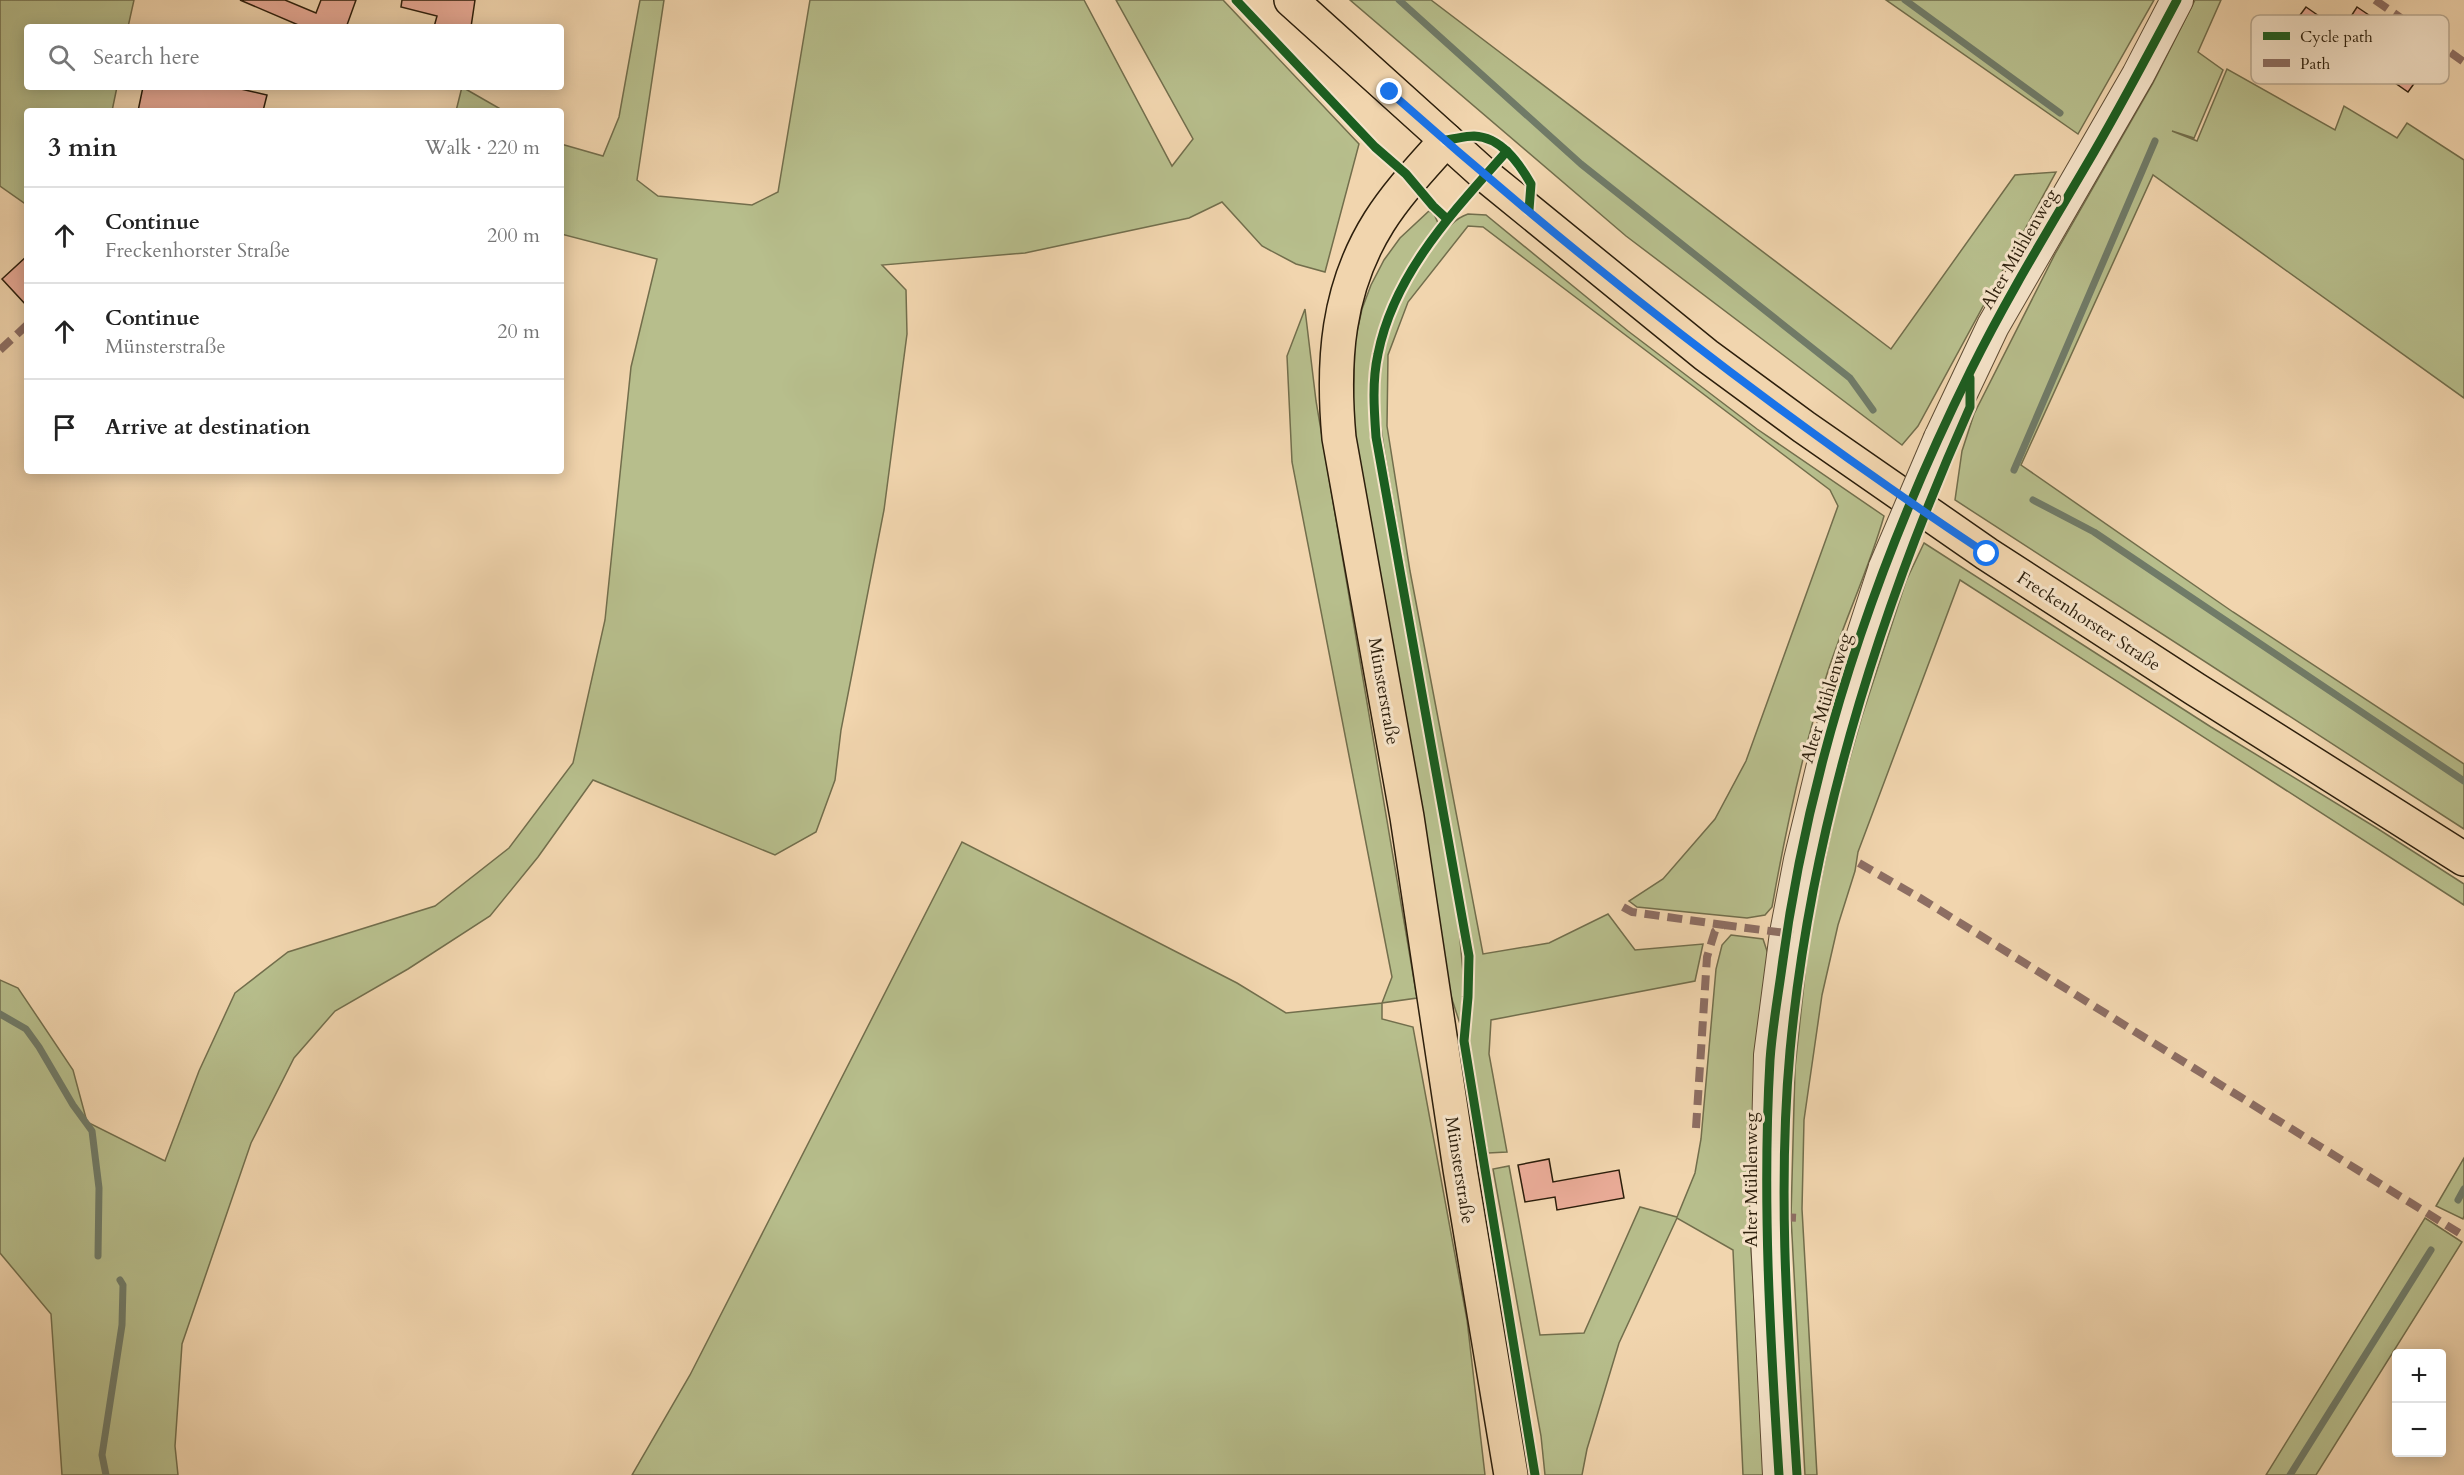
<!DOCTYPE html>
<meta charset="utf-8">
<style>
:root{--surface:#fff;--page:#f2f2f2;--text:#222;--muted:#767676;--line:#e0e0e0}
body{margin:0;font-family:Cardo,serif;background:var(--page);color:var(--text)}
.controls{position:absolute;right:18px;bottom:18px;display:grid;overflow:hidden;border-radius:6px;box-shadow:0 3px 15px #0003}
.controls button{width:54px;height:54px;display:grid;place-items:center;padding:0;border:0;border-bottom:2px solid var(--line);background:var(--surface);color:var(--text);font:30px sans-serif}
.stop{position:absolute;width:18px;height:18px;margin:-14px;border:4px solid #1a73e8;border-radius:50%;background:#fff}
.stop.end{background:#1a73e8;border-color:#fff;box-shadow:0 2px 6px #0008}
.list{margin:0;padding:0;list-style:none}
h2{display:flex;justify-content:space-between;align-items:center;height:78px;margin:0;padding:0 24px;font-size:26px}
h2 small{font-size:20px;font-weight:400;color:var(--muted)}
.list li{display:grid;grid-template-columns:39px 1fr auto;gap:18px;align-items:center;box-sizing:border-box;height:96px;padding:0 24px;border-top:2px solid var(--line)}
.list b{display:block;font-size:22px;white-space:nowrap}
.list p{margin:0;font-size:20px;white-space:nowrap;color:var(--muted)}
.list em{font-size:20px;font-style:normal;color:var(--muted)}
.icon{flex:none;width:33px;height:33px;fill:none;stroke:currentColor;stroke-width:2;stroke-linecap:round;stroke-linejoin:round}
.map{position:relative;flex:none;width:2464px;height:1475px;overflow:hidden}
.search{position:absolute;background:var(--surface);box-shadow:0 3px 15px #0003;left:24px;top:24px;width:540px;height:66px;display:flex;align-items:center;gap:15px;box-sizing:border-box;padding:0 21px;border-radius:6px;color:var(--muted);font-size:22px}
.panel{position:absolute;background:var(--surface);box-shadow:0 3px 15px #0003;left:24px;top:108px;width:540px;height:366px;border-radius:6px}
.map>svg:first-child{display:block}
.green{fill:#b7be8c;stroke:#726e4c;stroke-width:1.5}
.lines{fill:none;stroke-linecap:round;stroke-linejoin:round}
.stream{stroke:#707b68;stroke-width:7}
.building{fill:#e9ab97;stroke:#2d1f0c;stroke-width:1.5}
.minor-casing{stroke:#5e4c34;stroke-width:34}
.major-casing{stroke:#2d1f0c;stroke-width:36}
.minor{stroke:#f6e4ca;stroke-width:32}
.major{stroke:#f1d5ae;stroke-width:33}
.minor-bridge-casing{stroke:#5e4c34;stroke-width:34;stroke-linecap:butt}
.minor-bridge{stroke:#f6e4ca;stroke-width:32}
.quiet{stroke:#8d6e63;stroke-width:8;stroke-dasharray:15 8;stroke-linecap:butt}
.cycleway-casing{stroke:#f6e4ca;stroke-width:13}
.cycleway{stroke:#1b5e20;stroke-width:9}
.route{stroke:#1a73e8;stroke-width:8}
.labels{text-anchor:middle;stroke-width:6;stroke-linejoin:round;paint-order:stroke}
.street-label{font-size:18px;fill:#2d1f0c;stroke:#f6e4ca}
.key{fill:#f6e4ca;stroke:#baa991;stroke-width:1.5}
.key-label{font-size:16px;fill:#2d1f0c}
</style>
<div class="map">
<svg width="2464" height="1475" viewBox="0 0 2464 1475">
<rect width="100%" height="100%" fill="#f1d5ae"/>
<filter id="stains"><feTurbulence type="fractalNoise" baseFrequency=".00333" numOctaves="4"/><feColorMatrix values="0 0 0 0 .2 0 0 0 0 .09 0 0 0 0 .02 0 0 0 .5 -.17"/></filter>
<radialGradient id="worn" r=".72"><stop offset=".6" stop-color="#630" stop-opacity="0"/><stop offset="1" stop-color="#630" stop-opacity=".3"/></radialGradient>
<g class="green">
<polygon points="0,0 134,0 128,27 27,27 27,87 117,87 112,111 27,111 27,205 0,186"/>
<polygon points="640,0 664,0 637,180 658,196 752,205 778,192 810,0 1084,0 1172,166 1193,139 1116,0 1223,0 1359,144 1325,272 1296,264 1262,246 1222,202 1189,218 1025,253 882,265 906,290 907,334 884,510 841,730 835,780 816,832 775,855 593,780 538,857 490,916 408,969 335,1011 294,1058 251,1143 182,1344 175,1446 178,1475 62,1475 51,1314 0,1253 0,980 18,988 73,1070 87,1122 165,1161 199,1071 235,993 288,952 435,906 509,848 573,763 605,620 631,367 657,259 561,234 561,144 603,156 619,117"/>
<polygon points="1350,0 1431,0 1891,349 2015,175 2056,172 1918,426 1902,445 1626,236"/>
<polygon points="1886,0 2154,0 2078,134"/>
<polygon points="2195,0 2221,0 2198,52 2223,70 2194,138 2172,131 2197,141 2227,69 2335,130 2344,106 2397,138 2407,123 2464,160 2464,398 2153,175 2021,465 2233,612 2464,764 2464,829 1955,500 1962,451 1974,414 2055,254 2153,83"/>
<polygon points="462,87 504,111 456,111"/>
<path d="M1429,211L1434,214L1438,223C1410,263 1382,306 1373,355C1369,381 1370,407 1370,433L1459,929L1464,983L1460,1024L1443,971L1354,447L1353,409L1355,341L1362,309L1371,285L1384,260L1400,238Z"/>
<path d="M1468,214L1486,215L1628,331L1757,429L1884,516C1869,569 1845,619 1828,671C1803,748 1786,828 1772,907L1765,915L1747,918L1637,907L1629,901L1663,879L1715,819L1746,761L1838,506L1830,490L1483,227L1468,226L1408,302L1388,355L1387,426L1410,571L1483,954L1549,943L1608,914L1635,950L1703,944L1695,981L1491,1020L1489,1054L1507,1152L1488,1153L1474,1082L1468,1033L1473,986V953L1389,478C1384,448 1378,418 1379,387C1381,339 1401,290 1430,251C1441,237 1450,220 1468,214Z"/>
<polygon points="1305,309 1316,401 1417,998 1382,1003 1382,1019 1413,1027 1467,1320 1485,1475 632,1475 690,1375 962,842 1237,983 1286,1013 1382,1003 1392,977 1292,462 1287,356"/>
<polygon points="1924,543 2211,727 2375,827 2464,884 2464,905 1960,580 1858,852 1855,871 1838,925 1822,995 1804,1120 1802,1209 1817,1475 1805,1475 1791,1217 1795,1068 1809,937 1837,803 1862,716 1906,581"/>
<polygon points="1731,935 1763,939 1769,957 1754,1094 1750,1229 1764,1475 1743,1475 1733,1250 1677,1218 1619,1343 1587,1449 1582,1475 1545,1475 1541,1436 1493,1169 1509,1166 1540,1335 1584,1333 1640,1207 1677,1217 1695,1173 1701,1139 1716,969 1722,945"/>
<polygon points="2464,1158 2464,1216 2463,1219 2436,1206"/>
<polygon points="2425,1218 2462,1242 2316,1475 2266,1475"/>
</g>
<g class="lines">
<g class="stream">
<polyline points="1399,0 1581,164 1850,378 1873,410"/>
<polyline points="1905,0 2060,113"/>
<polyline points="2014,470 2155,141"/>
<polyline points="2033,500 2094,532 2464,781"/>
<polyline points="0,1014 26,1029 39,1047 73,1105 92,1131 99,1188 98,1256"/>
<polyline points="2458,1200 2464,1189"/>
<polyline points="106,1475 102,1455 122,1325 123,1285 120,1280"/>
<polyline points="2290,1475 2431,1250"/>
</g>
</g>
<g class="building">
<polygon points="240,0 285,0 316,13 321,0 356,0 347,25 349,27 303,27"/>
<polygon points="402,0 475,0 471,27 434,27 437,16 401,7"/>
<polygon points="2306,7 2342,32 2309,75 2294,65 2306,48 2286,34"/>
<polygon points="2357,7 2391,30 2389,33 2403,43 2394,55 2421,74 2408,92 2365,62 2375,44 2346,24"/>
<polygon points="143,87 232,87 267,95 263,111 138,111"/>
<polygon points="27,256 27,306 2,279"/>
<polygon points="1549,1159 1553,1182 1619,1170 1624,1198 1557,1210 1555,1197 1525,1202 1518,1165"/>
</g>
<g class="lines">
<g class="minor-casing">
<g id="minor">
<polyline points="1940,438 1993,326 2138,75 2177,0"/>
<polyline points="1779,1475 1766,1217 1770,1055 1786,933 1800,860 1830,736 1885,567"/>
</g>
</g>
<g class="major-casing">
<g id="major">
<polyline points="1291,0 1485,175 1706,355 1804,427 1987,554 2195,689 2464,859"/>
<path d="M1446,140C1423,166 1398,192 1379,222C1337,289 1332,361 1339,438L1407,817L1460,1169L1511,1475"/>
</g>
</g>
<use href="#minor" class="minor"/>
<use href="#major" class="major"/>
<g class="minor-bridge-casing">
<polyline id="minor-bridge" points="1885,567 1940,438"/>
</g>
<use href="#minor-bridge" class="minor-bridge"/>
<g class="quiet">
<polyline points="2375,0 2464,62"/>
<polyline points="0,350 27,325"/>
<polyline points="1859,863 1920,898 2464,1236"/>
<polyline points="1623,907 1632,912 1724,925"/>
<polyline points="1696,1128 1707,957 1715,931 1724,925 1793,934"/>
<polyline points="1781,1217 1800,1218"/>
</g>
<g class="cycleway-casing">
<g id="cycleway">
<polyline points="1236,0 1375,147 1406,174 1433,206 1447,219"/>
<path d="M1446,140C1455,139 1465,136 1474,136C1501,137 1519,163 1531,184L1529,210"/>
<path d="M1507,151C1454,211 1394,273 1378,354C1372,381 1374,409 1376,437L1469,956L1468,997L1464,1041L1535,1475"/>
<path d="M1779,1475C1770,1336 1762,1198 1770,1060C1772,1031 1777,1002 1781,974C1808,764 1877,560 1971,370C2008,295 2052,224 2094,152C2123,102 2150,51 2177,0"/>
<path d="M1797,1475C1788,1334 1777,1192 1790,1051C1811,828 1879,611 1970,407V378"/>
</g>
</g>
<use href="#cycleway" class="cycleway"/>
</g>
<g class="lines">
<path class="route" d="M1390,92C1578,259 1777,415 1987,554"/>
</g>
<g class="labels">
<g class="street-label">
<text transform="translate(2019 249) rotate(-60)" y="6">Alter Mühlenweg</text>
<text transform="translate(2089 621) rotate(33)" y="6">Freckenhorster Straße</text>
<text transform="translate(1384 691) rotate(80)" y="6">Münsterstraße</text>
<text transform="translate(1826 698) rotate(-73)" y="6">Alter Mühlenweg</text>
<text transform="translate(1460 1170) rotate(81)" y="6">Münsterstraße</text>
<text transform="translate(1751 1180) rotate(-90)" y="6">Alter Mühlenweg</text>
</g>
</g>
<rect x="2251" y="15" width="198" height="69" rx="9" class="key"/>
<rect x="2263" y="32" width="27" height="8" fill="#1b5e20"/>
<rect x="2263" y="59" width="27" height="8" fill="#8d6e63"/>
<g class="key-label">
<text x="2300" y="42">Cycle path</text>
<text x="2300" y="69">Path</text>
</g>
<rect width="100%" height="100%" filter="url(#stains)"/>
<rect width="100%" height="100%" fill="url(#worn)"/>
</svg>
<div class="controls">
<button>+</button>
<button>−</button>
</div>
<div class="stop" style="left:1987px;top:554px"></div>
<div class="stop end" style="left:1390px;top:92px"></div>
<div class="search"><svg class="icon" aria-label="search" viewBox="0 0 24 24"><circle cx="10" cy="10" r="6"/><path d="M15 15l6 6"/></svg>Search here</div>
<section class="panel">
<h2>3 min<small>Walk · 220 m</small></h2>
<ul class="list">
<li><svg class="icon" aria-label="ahead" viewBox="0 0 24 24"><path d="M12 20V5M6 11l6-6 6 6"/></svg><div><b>Continue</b><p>Freckenhorster Straße</p></div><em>200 m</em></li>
<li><svg class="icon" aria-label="ahead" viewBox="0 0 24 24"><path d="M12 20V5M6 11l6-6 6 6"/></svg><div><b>Continue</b><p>Münsterstraße</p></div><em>20 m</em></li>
<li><svg class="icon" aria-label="arrive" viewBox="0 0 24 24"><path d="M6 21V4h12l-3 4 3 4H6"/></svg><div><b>Arrive at destination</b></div></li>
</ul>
</section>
</div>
